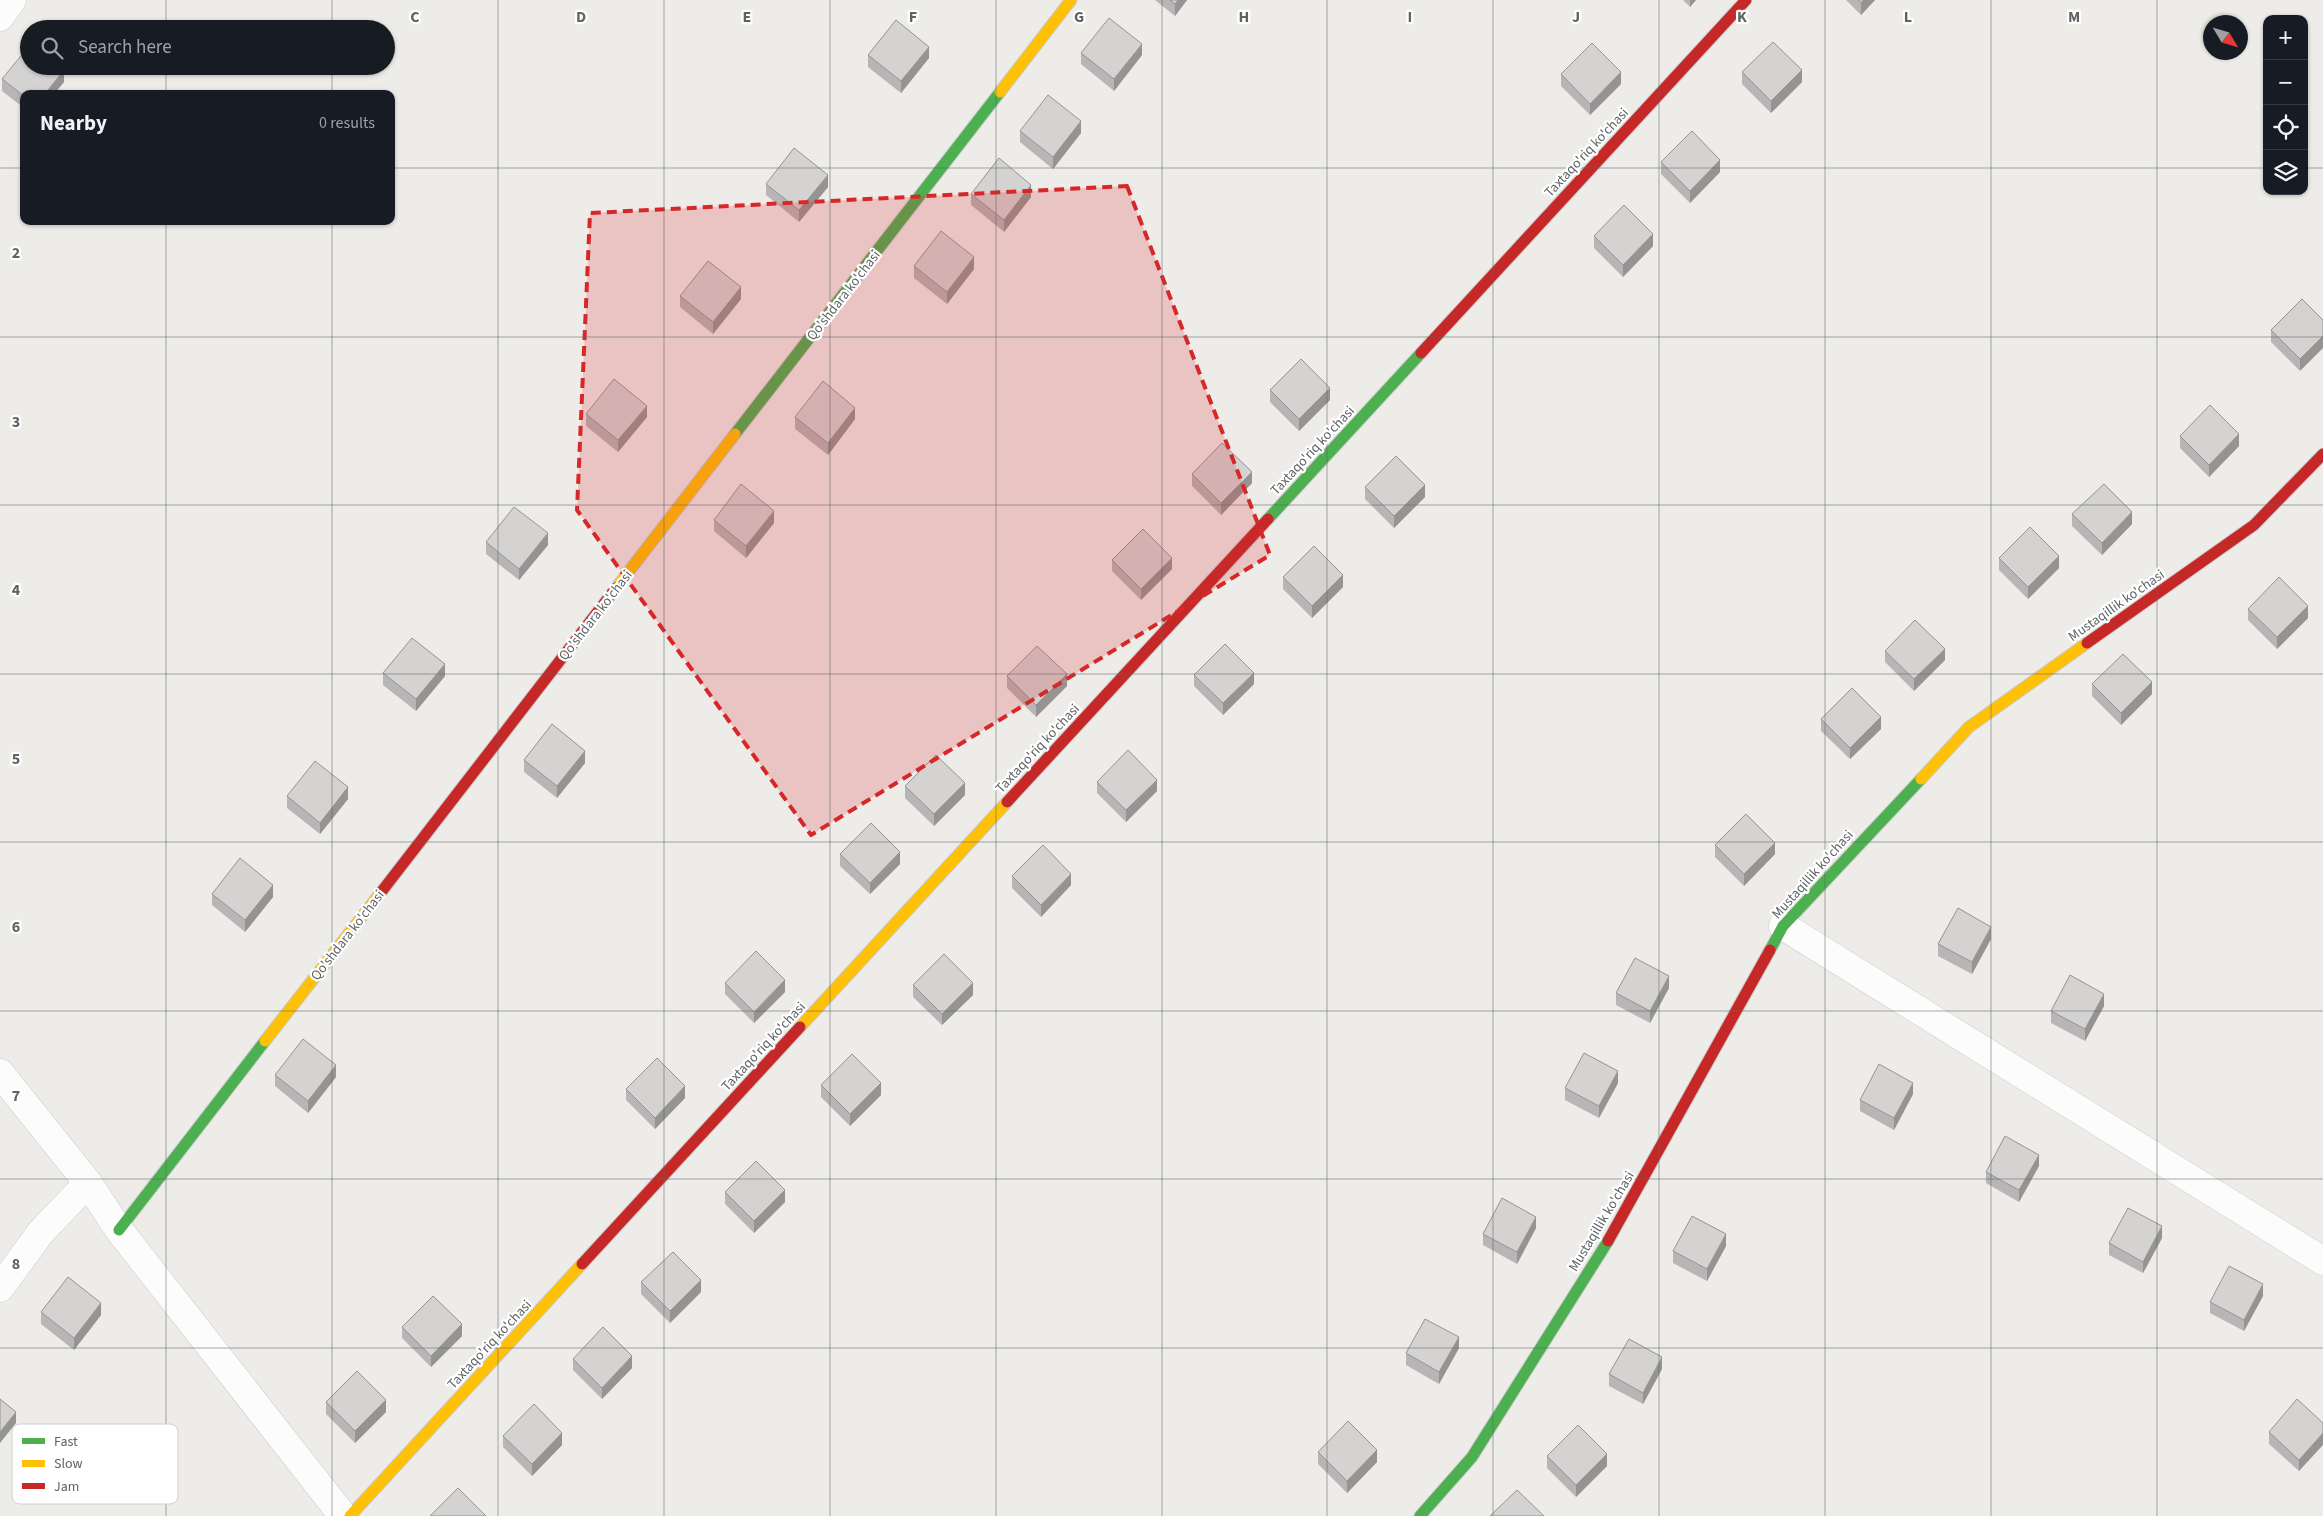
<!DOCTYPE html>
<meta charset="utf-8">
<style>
:root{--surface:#171b24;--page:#20242c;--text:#f1f3f6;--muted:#9ea1a6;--line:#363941}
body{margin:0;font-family:"Source Sans 3",sans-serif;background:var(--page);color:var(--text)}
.controls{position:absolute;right:15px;top:15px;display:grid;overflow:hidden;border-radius:10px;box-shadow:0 1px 4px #0004}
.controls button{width:45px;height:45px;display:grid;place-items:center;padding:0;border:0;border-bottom:1px solid var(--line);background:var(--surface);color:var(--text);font:25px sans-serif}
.compass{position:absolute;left:2203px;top:15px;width:45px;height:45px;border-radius:50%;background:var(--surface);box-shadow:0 1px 4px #0004;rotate:128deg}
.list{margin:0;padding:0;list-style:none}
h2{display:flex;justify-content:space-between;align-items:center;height:65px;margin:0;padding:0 20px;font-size:21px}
h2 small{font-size:16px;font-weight:400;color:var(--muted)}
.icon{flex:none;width:28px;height:28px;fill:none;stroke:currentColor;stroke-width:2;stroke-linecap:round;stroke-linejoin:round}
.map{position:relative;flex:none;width:2323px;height:1516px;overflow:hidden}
.search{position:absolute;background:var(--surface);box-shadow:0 1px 4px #0004;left:20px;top:20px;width:375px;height:55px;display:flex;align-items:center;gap:12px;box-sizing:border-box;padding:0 18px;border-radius:28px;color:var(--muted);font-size:19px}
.panel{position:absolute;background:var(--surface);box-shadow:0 1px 4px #0004;left:20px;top:90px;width:375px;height:135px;border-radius:10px}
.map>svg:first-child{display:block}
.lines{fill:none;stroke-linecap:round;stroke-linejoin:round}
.street-casing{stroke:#cbcac9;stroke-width:29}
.fast-casing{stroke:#cacac9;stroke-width:13}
.slow-casing{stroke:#cacac9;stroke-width:13}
.jam-casing{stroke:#cacac9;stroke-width:13}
.street{stroke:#fcfcfc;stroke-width:28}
.fast{stroke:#4caf50;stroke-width:11}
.slow{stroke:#ffc107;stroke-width:11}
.jam{stroke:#c62828;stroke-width:11}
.wall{fill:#b7b5b5}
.shaded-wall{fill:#959493}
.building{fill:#d5d3d2;stroke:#959493}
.marked{fill:#d62828;fill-opacity:0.2;stroke:#d62828;stroke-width:4;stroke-dasharray:10 6;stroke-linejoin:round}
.grid{fill:none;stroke:#5f6366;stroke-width:1;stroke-opacity:0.55}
.labels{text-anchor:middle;stroke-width:4.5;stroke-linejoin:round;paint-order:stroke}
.street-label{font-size:14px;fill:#5f6366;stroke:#fff}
.key{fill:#fff;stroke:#cfd0d1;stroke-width:1}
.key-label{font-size:14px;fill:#5f6366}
.grid-label{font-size:16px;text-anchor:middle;font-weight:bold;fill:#5f6366;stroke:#fff;stroke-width:4.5;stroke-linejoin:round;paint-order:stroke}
</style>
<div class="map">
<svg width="2323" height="1516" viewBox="0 0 2323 1516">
<rect width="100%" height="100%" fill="#eeece9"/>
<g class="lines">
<g class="street-casing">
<g id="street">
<polyline points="0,17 12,0"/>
<polyline points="1783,926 2323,1261"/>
<polyline points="0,1073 88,1183 119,1230 343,1516"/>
<polyline points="0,1288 41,1232 88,1183"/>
</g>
</g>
<g class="fast-casing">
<g id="fast">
<polyline points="735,434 1000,92"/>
<polyline points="1268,519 1421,353"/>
<polyline points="1770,950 1783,926 1921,779"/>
<polyline points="119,1230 265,1041"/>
<polyline points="1420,1516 1472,1457 1608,1241"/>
</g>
</g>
<g class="slow-casing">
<g id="slow">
<polyline points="1000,92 1071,0"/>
<polyline points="616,588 735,434"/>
<polyline points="1921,779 1969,727 2087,643"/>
<polyline points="800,1027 1007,802"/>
<polyline points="265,1041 382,891"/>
<polyline points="350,1516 582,1264"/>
</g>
</g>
<g class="jam-casing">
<g id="jam">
<polyline points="1421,353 1746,0"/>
<polyline points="2087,643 2254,525 2323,454"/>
<polyline points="1007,802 1268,519"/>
<polyline points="382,891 616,588"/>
<polyline points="1608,1241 1770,950"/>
<polyline points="582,1264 800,1027"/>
</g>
</g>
<use href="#street" class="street"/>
<use href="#fast" class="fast"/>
<use href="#slow" class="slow"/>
<use href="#jam" class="jam"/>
</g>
<g class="wall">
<polygon points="1155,0 1187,0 1175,16"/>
<polygon points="1683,0 1696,0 1690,7"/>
<polygon points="1846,0 1875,0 1861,15"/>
<polygon points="1081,53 1142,55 1114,91 1081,64"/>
<polygon points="868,55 929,58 901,93 868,67"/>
<polygon points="1742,72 1802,82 1771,113 1742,84"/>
<polygon points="1561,74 1621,84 1590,115 1561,86"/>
<polygon points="2,79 64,82 54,94 24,94 24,108 2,91"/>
<polygon points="1020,131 1081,133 1053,169 1020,142"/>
<polygon points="1661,162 1720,172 1690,203 1661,174"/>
<polygon points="766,184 828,187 799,222 766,195"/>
<polygon points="971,194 1031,197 1004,232 971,205"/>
<polygon points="1594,236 1653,246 1623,277 1594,248"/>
<polygon points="914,266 974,269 947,304 914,278"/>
<polygon points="680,296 741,299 713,334 680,307"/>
<polygon points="2302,299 2300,371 2271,342 2271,330"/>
<polygon points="1270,390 1330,400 1299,431 1270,402"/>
<polygon points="586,414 647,417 618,452 586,426"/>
<polygon points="795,417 855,419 828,455 795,429"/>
<polygon points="2180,436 2239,446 2209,477 2180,448"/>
<polygon points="1192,474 1252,483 1221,515 1192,486"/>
<polygon points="1365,487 1425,497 1394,528 1365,499"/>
<polygon points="2072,514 2132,524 2102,555 2072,526"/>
<polygon points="714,520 774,523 746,558 714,531"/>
<polygon points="486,542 548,545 519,580 486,554"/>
<polygon points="1999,558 2059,568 2028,599 1999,570"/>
<polygon points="1112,560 1172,569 1141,600 1112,571"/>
<polygon points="1283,577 1343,587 1312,618 1283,589"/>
<polygon points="2248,609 2308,618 2277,649 2248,620"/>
<polygon points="1885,651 1945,660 1914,691 1885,662"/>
<polygon points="383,673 445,676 416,711 383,685"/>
<polygon points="1194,675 1254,684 1223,715 1194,686"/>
<polygon points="1007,676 1067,686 1036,717 1007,688"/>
<polygon points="2092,684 2152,694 2121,725 2092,696"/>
<polygon points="1821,719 1881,729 1850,759 1821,731"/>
<polygon points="524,760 585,763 557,798 524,772"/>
<polygon points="1097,782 1157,791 1126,822 1097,793"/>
<polygon points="905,786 965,795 934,826 905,798"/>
<polygon points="287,796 348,799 320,834 287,808"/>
<polygon points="1715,845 1775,854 1744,886 1715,857"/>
<polygon points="840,854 900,864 870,894 840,866"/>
<polygon points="1012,876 1071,885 1041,917 1012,888"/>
<polygon points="212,894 273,897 245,932 212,905"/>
<polygon points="1991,939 1972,974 1938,956 1938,944"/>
<polygon points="725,983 785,992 754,1023 725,994"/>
<polygon points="913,985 973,995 942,1025 913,997"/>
<polygon points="1669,988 1650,1023 1616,1005 1616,993"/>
<polygon points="2104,1006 2085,1041 2051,1023 2051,1011"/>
<polygon points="275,1075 336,1077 308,1113 275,1086"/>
<polygon points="1618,1083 1599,1118 1565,1100 1565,1088"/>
<polygon points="821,1085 881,1095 850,1126 821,1097"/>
<polygon points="626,1089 685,1098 655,1129 626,1100"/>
<polygon points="1913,1094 1894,1130 1860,1111 1860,1100"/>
<polygon points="2039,1166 2019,1202 1986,1183 1986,1172"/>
<polygon points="725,1192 785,1202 754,1233 725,1204"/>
<polygon points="1536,1228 1517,1264 1483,1245 1483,1234"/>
<polygon points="2162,1238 2143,1273 2109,1255 2109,1243"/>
<polygon points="1726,1246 1707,1281 1673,1263 1673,1251"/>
<polygon points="641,1282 701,1292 670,1323 641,1294"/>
<polygon points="2263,1296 2244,1331 2210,1313 2210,1302"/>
<polygon points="41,1312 101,1315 74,1350 41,1324"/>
<polygon points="402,1327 462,1336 431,1367 402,1338"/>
<polygon points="1459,1348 1439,1384 1406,1365 1406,1353"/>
<polygon points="573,1359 632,1368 602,1399 573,1370"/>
<polygon points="1662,1369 1643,1404 1609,1386 1609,1374"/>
<polygon points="326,1402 386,1412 355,1443 326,1414"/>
<polygon points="2323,1423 2299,1471 2269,1444 2269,1432"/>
<polygon points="503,1436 562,1445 532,1476 503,1447"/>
<polygon points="1318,1452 1377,1462 1347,1493 1318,1464"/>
<polygon points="1547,1456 1607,1466 1576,1497 1547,1468"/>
</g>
<g class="shaded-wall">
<polygon points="1178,0 1187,0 1175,16 1175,4"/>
<polygon points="1690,0 1696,0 1690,7"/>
<polygon points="1864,0 1875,0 1861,15 1861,3"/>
<polygon points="1142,44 1142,55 1114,91 1114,79"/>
<polygon points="929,47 929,58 901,93 901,81"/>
<polygon points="64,70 64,82 54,94 45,94"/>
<polygon points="1802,70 1802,82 1771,113 1771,101"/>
<polygon points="1621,72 1621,84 1590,115 1590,104"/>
<polygon points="1081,121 1081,133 1053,169 1053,157"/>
<polygon points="1720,160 1720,172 1690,203 1690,191"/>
<polygon points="828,175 828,187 799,222 799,210"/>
<polygon points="1031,185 1031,197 1004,232 1004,220"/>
<polygon points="1653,234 1653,246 1623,277 1623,265"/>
<polygon points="974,257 974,269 947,304 947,292"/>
<polygon points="741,287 741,299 713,334 713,322"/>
<polygon points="2323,336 2323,348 2300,371 2300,359"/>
<polygon points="1330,388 1330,400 1299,431 1299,419"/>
<polygon points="647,406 647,417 618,452 618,440"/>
<polygon points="855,408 855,419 828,455 828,443"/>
<polygon points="2239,434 2239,446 2209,477 2209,465"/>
<polygon points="1252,472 1252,483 1221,515 1221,503"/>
<polygon points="1425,485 1425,497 1394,528 1394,516"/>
<polygon points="774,511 774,523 746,558 746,546"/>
<polygon points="2132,512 2132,524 2102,555 2102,543"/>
<polygon points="548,533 548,545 519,580 519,569"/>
<polygon points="2059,556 2059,568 2028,599 2028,587"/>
<polygon points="1172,558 1172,569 1141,600 1141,589"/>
<polygon points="1343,575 1343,587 1312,618 1312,606"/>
<polygon points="2308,606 2308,618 2277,649 2277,637"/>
<polygon points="1945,649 1945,660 1914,691 1914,679"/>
<polygon points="445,664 445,676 416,711 416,699"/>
<polygon points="1254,673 1254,684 1223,715 1223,703"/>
<polygon points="1067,674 1067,686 1036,717 1036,705"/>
<polygon points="2152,682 2152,694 2121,725 2121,713"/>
<polygon points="1881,717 1881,729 1850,759 1850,748"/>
<polygon points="585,751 585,763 557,798 557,786"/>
<polygon points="1157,780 1157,791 1126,822 1126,810"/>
<polygon points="965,783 965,795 934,826 934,814"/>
<polygon points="348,787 348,799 320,834 320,823"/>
<polygon points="1775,843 1775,854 1744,886 1744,874"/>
<polygon points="900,852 900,864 870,894 870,883"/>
<polygon points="1071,874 1071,885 1041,917 1041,905"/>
<polygon points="273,885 273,897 245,932 245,920"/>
<polygon points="1991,927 1991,939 1972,974 1972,962"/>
<polygon points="1669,976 1669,988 1650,1023 1650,1011"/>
<polygon points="785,980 785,992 754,1023 754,1012"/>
<polygon points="973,983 973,995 942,1025 942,1014"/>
<polygon points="2104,994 2104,1006 2085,1041 2085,1029"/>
<polygon points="336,1065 336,1077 308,1113 308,1101"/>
<polygon points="1618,1071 1618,1083 1599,1118 1599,1106"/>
<polygon points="881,1083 881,1095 850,1126 850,1114"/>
<polygon points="1913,1083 1913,1094 1894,1130 1894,1118"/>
<polygon points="685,1086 685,1098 655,1129 655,1118"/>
<polygon points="2039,1155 2039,1166 2019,1202 2019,1190"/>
<polygon points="785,1190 785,1202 754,1233 754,1221"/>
<polygon points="1536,1217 1536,1228 1517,1264 1517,1252"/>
<polygon points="2162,1226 2162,1238 2143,1273 2143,1262"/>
<polygon points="1726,1234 1726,1246 1707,1281 1707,1269"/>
<polygon points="701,1280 701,1292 670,1323 670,1311"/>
<polygon points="2263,1284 2263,1296 2244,1331 2244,1320"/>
<polygon points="101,1303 101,1315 74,1350 74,1338"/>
<polygon points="462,1324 462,1336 431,1367 431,1356"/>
<polygon points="1459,1337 1459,1348 1439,1384 1439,1372"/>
<polygon points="632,1356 632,1368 602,1399 602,1388"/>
<polygon points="1662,1357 1662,1369 1643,1404 1643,1393"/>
<polygon points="386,1400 386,1412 355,1443 355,1431"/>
<polygon points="16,1412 16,1423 0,1443 0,1432"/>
<polygon points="562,1433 562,1445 532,1476 532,1464"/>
<polygon points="2323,1433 2323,1445 2299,1471 2299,1460"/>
<polygon points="1377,1450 1377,1462 1347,1493 1347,1481"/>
<polygon points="1607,1454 1607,1466 1576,1497 1576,1485"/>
</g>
<g class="building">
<polygon points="1170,0 1178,0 1175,4"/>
<polygon points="1858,0 1864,0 1861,3"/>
<polygon points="1109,18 1142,44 1114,79 1081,53"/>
<polygon points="896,20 929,47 901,81 868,55"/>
<polygon points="1773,42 1802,70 1771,101 1742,72"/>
<polygon points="1592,43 1621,72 1590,104 1561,74"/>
<polygon points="29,46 29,66 59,66 64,70 45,94 24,94 24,96 2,79"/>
<polygon points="1048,95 1081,121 1053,157 1020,131"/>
<polygon points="1692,131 1720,160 1690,191 1661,162"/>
<polygon points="794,148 828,175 799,210 766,184"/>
<polygon points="999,158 1031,185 1004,220 971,194"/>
<polygon points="1624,205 1653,234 1623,265 1594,236"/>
<polygon points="941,231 974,257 947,292 914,266"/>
<polygon points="708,261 741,287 713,322 680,296"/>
<polygon points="2302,299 2323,320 2323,336 2300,359 2271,330"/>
<polygon points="1301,359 1330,388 1299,419 1270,390"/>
<polygon points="614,379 647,406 618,440 586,414"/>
<polygon points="823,381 855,408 828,443 795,417"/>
<polygon points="2210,405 2239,434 2209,465 2180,436"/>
<polygon points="1222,443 1252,472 1221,503 1192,474"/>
<polygon points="1396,456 1425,485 1394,516 1365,487"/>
<polygon points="741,484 774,511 746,546 714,520"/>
<polygon points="2104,484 2132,512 2102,543 2072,514"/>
<polygon points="514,507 548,533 519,569 486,542"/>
<polygon points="2030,527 2059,556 2028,587 1999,558"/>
<polygon points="1143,529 1172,558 1141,589 1112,560"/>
<polygon points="1314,546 1343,575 1312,606 1283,577"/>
<polygon points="2279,577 2308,606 2277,637 2248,609"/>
<polygon points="1915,620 1945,649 1914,679 1885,651"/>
<polygon points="412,638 445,664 416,699 383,673"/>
<polygon points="1225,644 1254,673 1223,703 1194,675"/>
<polygon points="1037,646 1067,674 1036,705 1007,676"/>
<polygon points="2123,654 2152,682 2121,713 2092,684"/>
<polygon points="1852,688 1881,717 1850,748 1821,719"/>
<polygon points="552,724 585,751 557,786 524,760"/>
<polygon points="1128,750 1157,780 1126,810 1097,782"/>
<polygon points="936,755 965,783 934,814 905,786"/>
<polygon points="315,761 348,787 320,823 287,796"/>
<polygon points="1746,814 1775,843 1744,874 1715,845"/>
<polygon points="871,823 900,852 870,883 840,854"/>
<polygon points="1043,845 1071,874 1041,905 1012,876"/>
<polygon points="240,858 273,885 245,920 212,894"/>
<polygon points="1958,908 1991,927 1972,962 1938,944"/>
<polygon points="756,951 785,980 754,1012 725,983"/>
<polygon points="944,954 973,983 942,1014 913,985"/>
<polygon points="1635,958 1669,976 1650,1011 1616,993"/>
<polygon points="2070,975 2104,994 2085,1029 2051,1011"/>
<polygon points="303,1039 336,1065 308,1101 275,1075"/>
<polygon points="1584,1053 1618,1071 1599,1106 1565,1088"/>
<polygon points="852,1054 881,1083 850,1114 821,1085"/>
<polygon points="657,1058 685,1086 655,1118 626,1089"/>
<polygon points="1879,1064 1913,1083 1894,1118 1860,1100"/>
<polygon points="2005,1136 2039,1155 2019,1190 1986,1172"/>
<polygon points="756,1161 785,1190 754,1221 725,1192"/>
<polygon points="1502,1198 1536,1217 1517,1252 1483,1234"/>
<polygon points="2128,1208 2162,1226 2143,1262 2109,1243"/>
<polygon points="1692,1216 1726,1234 1707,1269 1673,1251"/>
<polygon points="673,1252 701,1280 670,1311 641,1282"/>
<polygon points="2229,1266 2263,1284 2244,1320 2210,1302"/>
<polygon points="68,1277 101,1303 74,1338 41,1312"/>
<polygon points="433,1296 462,1324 431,1356 402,1327"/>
<polygon points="1425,1319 1459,1337 1439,1372 1406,1353"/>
<polygon points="603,1327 632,1356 602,1388 573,1359"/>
<polygon points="1629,1339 1662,1357 1643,1393 1609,1374"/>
<polygon points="357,1371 386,1400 355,1431 326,1402"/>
<polygon points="0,1399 16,1412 0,1432"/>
<polygon points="2297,1399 2323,1423 2323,1433 2299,1460 2269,1432"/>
<polygon points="534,1404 562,1433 532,1464 503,1436"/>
<polygon points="1348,1421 1377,1450 1347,1481 1318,1452"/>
<polygon points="1578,1425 1607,1454 1576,1485 1547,1456"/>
<polygon points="458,1488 486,1516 430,1516"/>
<polygon points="1517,1490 1544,1516 1490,1516"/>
</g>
<path class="marked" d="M1127,186L1270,555L811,835L577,510L590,213Z"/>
<path class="grid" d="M166,0V29M332,0V29M498,0V1516M664,0V1516M830,0V1516M996,0V1516M1162,0V1516M1327,0V1516M1493,0V1516M1659,0V1516M1825,0V1516M1991,0V1516M2157,0V1516M166,66V94M332,66V94M0,168H24M391,168H2267M2304,168H2323M166,221V1516M332,221V1516M0,337H2323M0,505H2323M0,674H2323M0,842H2323M0,1011H2323M0,1179H2323M0,1348H2323"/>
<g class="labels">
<g class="street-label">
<text transform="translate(1586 152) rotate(-47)" y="5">Taxtaqo'riq ko'chasi</text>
<text transform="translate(843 295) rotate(-52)" y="5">Qo'shdara ko'chasi</text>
<text transform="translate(1312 450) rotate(-47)" y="5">Taxtaqo'riq ko'chasi</text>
<text transform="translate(2116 605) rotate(-35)" y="5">Mustaqillik ko'chasi</text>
<text transform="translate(595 615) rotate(-52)" y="5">Qo'shdara ko'chasi</text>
<text transform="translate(1037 748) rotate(-47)" y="5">Taxtaqo'riq ko'chasi</text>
<text transform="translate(1812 874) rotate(-48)" y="5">Mustaqillik ko'chasi</text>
<text transform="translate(347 935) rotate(-52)" y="5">Qo'shdara ko'chasi</text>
<text transform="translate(763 1046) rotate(-47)" y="5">Taxtaqo'riq ko'chasi</text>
<text transform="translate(1601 1221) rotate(-59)" y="5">Mustaqillik ko'chasi</text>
<text transform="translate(489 1344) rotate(-47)" y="5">Taxtaqo'riq ko'chasi</text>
</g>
</g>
<rect x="12" y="1424" width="166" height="80" rx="8" class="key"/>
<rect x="22" y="1438" width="23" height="6" fill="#4caf50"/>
<rect x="22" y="1460" width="23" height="7" fill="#ffc107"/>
<rect x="22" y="1483" width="23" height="6" fill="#c62828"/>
<g class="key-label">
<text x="54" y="1446">Fast</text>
<text x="54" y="1468">Slow</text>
<text x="54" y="1491">Jam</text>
</g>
<g class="grid-label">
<text x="415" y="22">C</text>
<text x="581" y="22">D</text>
<text x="747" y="22">E</text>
<text x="913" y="22">F</text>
<text x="1079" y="22">G</text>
<text x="1244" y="22">H</text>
<text x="1410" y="22">I</text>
<text x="1576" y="22">J</text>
<text x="1742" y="22">K</text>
<text x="1908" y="22">L</text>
<text x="2074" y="22">M</text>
<text x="16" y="258">2</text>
<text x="16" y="427">3</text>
<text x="16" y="595">4</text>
<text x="16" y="764">5</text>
<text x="16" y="932">6</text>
<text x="16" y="1101">7</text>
<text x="16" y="1269">8</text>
</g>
</svg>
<div class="controls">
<button>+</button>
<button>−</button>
<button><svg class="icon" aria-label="locate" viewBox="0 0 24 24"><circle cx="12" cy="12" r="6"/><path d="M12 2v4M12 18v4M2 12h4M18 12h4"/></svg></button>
<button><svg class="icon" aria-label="layers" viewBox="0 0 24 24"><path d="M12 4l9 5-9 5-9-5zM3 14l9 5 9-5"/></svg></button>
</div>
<svg class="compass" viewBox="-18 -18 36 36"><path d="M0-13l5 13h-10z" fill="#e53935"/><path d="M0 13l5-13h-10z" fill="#9ea1a6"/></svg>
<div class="search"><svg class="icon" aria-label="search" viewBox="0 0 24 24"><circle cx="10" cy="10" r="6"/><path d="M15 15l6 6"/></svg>Search here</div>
<section class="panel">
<h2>Nearby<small>0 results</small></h2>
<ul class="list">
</ul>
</section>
</div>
